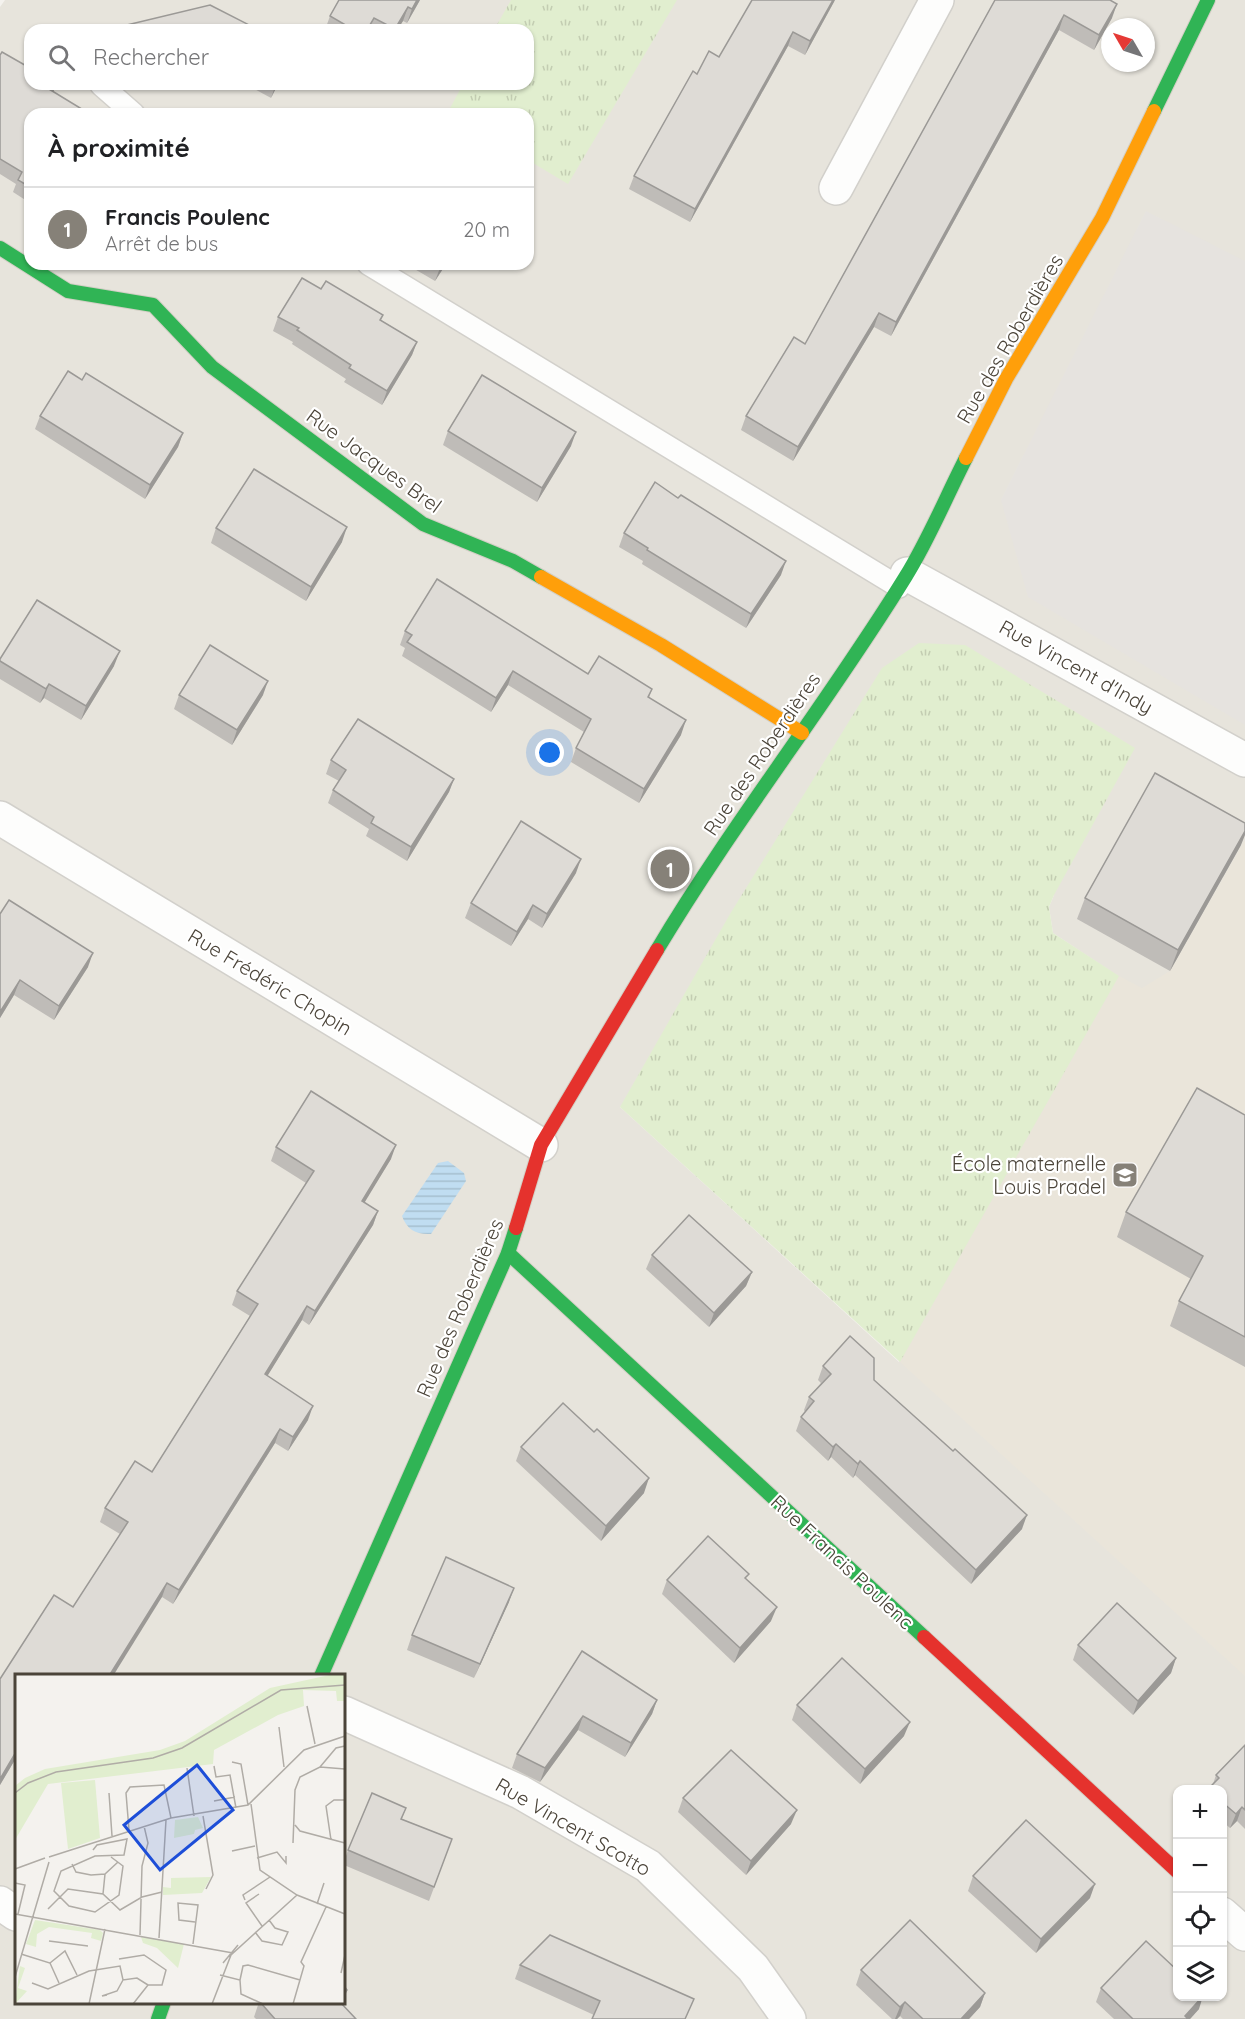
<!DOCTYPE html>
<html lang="fr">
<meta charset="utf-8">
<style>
:root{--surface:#fff;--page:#f6f6f6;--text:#202124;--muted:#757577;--line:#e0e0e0;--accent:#868178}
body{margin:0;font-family:Quicksand,sans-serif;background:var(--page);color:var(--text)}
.controls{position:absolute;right:18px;bottom:18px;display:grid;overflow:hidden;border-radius:12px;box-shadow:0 2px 4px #0004}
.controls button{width:54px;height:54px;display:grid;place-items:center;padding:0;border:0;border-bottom:2px solid var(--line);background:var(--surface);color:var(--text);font:30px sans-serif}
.compass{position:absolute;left:1101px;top:18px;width:54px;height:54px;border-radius:50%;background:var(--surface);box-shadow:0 2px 4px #0004;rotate:309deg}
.you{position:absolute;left:550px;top:753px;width:21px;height:21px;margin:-15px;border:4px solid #fff;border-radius:50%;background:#1a73e8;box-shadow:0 0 0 9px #1a73e833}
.badge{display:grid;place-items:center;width:39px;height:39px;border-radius:50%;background:var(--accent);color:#fff;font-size:20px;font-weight:700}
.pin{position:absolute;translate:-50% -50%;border:3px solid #fff;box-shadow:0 2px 6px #0006}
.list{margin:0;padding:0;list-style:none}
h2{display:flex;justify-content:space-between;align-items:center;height:78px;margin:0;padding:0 24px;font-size:26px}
h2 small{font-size:20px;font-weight:400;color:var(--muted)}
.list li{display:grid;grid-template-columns:39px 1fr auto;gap:18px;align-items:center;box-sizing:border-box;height:84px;padding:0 24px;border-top:2px solid var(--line)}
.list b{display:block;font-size:22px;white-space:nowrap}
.list p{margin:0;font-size:20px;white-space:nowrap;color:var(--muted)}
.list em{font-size:20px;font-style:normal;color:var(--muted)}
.icon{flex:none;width:33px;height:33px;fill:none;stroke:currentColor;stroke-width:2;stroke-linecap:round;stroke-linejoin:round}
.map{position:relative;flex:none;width:1245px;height:2019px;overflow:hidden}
.search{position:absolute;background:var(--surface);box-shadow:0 2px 4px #0004;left:24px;top:24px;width:510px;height:66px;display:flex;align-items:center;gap:15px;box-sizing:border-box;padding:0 21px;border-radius:18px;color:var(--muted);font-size:22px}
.panel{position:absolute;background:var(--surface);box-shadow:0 2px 4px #0004;left:24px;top:108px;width:510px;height:162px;border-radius:18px}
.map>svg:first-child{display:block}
.residential{fill:#e7e4dc;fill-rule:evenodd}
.education{fill:#eae5da}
.grass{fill:url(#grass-tufts)}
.parking{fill:#e6e3df}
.water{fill:url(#water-rules)}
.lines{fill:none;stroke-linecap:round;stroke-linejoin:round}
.lane-casing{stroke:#d2d0cb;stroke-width:24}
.street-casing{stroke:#d2d0cb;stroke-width:36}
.fast-casing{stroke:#d3cfc5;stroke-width:16}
.slow-casing{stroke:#d3cfc5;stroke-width:16}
.jam-casing{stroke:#d3cfc5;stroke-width:16}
.lane{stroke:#fdfdfc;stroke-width:21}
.street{stroke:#fdfdfc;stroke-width:33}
.fast{stroke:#30b455;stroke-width:14}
.slow{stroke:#ff9f0a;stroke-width:14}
.jam{stroke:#e5322d;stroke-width:14}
.wall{fill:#bfbcb8}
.shaded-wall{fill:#9b9996}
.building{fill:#dedbd6;stroke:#9b9996;stroke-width:1.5}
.labels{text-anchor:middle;stroke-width:4.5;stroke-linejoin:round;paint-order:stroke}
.street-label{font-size:20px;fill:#4b4439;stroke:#fff}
.poi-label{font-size:20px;fill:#4b4439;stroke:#fff;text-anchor:end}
.inset-road{fill:none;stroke:#b0aca6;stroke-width:1.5}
.view{fill:#1d4ed8;fill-opacity:0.15;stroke:#1d4ed8;stroke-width:3}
.inset-edge{fill:none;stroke:#4b4439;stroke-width:3}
</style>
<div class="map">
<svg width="1245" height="2019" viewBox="0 0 1245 2019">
<defs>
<pattern id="grass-tufts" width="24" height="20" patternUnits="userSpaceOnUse" patternTransform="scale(1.5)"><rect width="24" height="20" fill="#e1eecf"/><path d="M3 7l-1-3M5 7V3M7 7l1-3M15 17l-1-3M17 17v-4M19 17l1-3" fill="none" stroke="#c3cdb2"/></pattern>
<pattern id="water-rules" width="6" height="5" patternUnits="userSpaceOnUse" patternTransform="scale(1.5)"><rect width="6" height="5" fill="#c0ddf1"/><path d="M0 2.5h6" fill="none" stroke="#a6bfcf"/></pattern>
</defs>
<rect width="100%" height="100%" fill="#f4f2ee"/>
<path class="residential" d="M5,0H1245V2019H0V7ZM1110,27H1146V63H1110ZM30,30H528V84H30ZM30,114H528V264H30ZM1054,895L1049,907L1053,933L1118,976L899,1362L620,1107ZM16,1676H344V2002H16ZM1178,1790H1222V1996H1178Z"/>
<polygon class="education" points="1245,840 1245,1676 900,1362 1119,976 1142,988 1170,971"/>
<g class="grass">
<polygon points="511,0 677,0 568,184 528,160 528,114 451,114 448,112 463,84 528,84 528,30 494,30"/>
<polygon points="919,643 965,645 1135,748 1054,895 1049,907 1053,933 1119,976 900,1362 620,1107 730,914 882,668"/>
</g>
<polygon class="parking" points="1146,211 1245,261 1245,725 1028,597 1001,500"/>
<path class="water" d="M448,1161L464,1173L466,1181L431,1234C417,1235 407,1230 402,1216L438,1163Z"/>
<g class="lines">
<g class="lane-casing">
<g id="lane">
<polyline points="101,85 134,114"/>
<polyline points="368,264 899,587"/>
</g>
</g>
<g class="street-casing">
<g id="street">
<polyline points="836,188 937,0"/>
<polyline points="907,574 1245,760"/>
<polyline points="0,818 541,1145"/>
<polyline points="344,1713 520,1792 648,1866 753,1968 789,2019"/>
<polyline points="0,1903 16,1914"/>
<polyline points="1222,1914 1245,1934"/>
</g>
</g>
<g class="fast-casing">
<g id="fast">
<polyline points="1154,111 1208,0"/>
<polyline points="0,248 68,291 153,305 212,367 423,524 513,561 541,577"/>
<path d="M657,950C734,821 828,703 906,576C929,539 946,497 966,458"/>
<polyline points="508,1253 924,1637"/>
<polyline points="321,1676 508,1253 516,1228"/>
<polyline points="158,2019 164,2002"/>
</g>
</g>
<g class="slow-casing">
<g id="slow">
<polyline points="966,458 1006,379 1102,218 1154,111"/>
<polyline points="541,577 661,645 802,733"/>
</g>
</g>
<g class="jam-casing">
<g id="jam">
<polyline points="516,1228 541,1145 657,950"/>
<polyline points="924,1637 1178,1872"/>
</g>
</g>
<use href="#lane" class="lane"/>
<use href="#street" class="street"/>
<use href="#fast" class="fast"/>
<use href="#slow" class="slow"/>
<use href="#jam" class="jam"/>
</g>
<g class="wall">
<polygon points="339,0 420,0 407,23 403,21 397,30 325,30 330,16"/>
<polygon points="835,0 805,55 788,46 690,222 629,189 634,176 697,74 719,57"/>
<polygon points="995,0 1112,18 1094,50 1059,30 891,336 874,327 793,461 741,430 746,416 805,344"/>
<polygon points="0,55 30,84 56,84 53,92 30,114 30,203 13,192 16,184 0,174"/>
<polygon points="245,84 278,84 271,98"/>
<polygon points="406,264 446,264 435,281"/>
<polygon points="321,289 383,315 381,320 417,342 412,355 382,405 344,382 346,379 292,344 293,342 273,331 278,317"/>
<polygon points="82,380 183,433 178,447 145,499 35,429 40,416"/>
<polygon points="448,431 571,446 537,502 443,445"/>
<polygon points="678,498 781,575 746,628 642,564 643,561 619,547 624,533"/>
<polygon points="216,528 342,542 306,601 211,543"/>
<polygon points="405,631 652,689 649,698 681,735 639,803 571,762 576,748 584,732 508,685 491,712 402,656 405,648 400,645"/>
<polygon points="0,659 114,666 81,720 44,698 40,703 0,679"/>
<polygon points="179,695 263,695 232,745 174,709"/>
<polygon points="331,760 454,779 449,792 407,861 366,836 369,829 328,803 333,790 339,781 326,774"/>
<polygon points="1241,845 1170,971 1077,919 1085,898"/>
<polygon points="576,873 542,928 528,919 511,946 465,918 471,903"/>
<polygon points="0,914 88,967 54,1020 14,995 0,1018"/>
<polygon points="1245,1115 1245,1367 1170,1326 1179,1301 1191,1279 1117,1237 1126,1212"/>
<polygon points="276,1147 391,1159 364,1202 378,1211 373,1225 309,1325 302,1320 267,1376 308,1420 288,1451 275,1443 173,1604 162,1597 16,1676 16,1758 0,1785 0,1679 73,1607 120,1534 100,1522 105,1508 152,1472 250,1316 232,1305 237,1291 306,1183 271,1161"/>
<polygon points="652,1255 752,1272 746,1286 709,1327 646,1269"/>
<polygon points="823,1366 874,1380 1022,1529 971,1584 855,1475 853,1478 831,1457 828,1461 796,1431 801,1417 805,1412 804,1410 809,1397 821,1383 818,1380"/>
<polygon points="521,1447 644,1493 601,1541 516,1461"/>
<polygon points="667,1580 747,1580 771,1621 734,1663 662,1594"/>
<polygon points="509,1602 474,1678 407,1650 412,1635"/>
<polygon points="1078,1645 1176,1658 1171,1673 1133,1715 1073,1660"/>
<polygon points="582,1651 657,1700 652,1714 625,1757 578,1730 540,1782 512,1768 517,1754"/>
<polygon points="797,1705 904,1736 860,1784 792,1720"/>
<polygon points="1245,1745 1245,1829 1237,1821 1230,1828 1222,1821 1222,1790 1213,1784 1216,1775"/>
<polygon points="683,1798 791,1824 746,1875 678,1812"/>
<polygon points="406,1808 402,1819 452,1839 429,1901 344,1865 344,1862 348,1850"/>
<polygon points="973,1876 1090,1898 1036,1953 968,1891"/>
<polygon points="520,1965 694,1999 594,2015 515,1979"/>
<polygon points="861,1970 985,1993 980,2007 969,2019 903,2019 900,2016 897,2019 892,2019 856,1985"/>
<polygon points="1101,1988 1199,2009 1190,2019 1114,2019 1096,2002"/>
<polygon points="259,2002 343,2002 342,2004 356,2019 256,2019 254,2017"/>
</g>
<g class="shaded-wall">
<polygon points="417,0 420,0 407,23 412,9"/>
<polygon points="833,0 835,0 805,55 810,41"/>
<polygon points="1117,4 1112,18 1094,50 1099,35"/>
<polygon points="408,7 403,21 397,30 395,30"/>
<polygon points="1064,15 1059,30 891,336 896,322"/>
<polygon points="793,32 788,46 690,222 695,209"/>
<polygon points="54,84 56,84 52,96 44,86"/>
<polygon points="276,84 278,84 271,98"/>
<polygon points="442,264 446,264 435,281 440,268"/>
<polygon points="879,313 874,327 793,461 798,447"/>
<polygon points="417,342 412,355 382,405 387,391"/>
<polygon points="576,432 571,446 537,502 542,488"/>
<polygon points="183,433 178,447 145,499 150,485"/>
<polygon points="347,527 342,542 306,601 311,587"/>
<polygon points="786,561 781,575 746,628 751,614"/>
<polygon points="120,651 114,666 81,720 86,706"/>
<polygon points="513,671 508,685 491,712 496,698"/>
<polygon points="268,681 263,695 232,745 237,730"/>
<polygon points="49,684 44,698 40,703 46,689"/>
<polygon points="686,720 681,735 639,803 644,789"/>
<polygon points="454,779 449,792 407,861 411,847"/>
<polygon points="1245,831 1245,835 1241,845 1170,971 1178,950"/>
<polygon points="581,859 576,873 542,928 547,914"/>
<polygon points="533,905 528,919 511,946 517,932"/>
<polygon points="93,953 88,967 54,1020 59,1006"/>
<polygon points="20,980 14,995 0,1018 0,1012"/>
<polygon points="396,1145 391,1159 357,1215 362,1201"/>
<polygon points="378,1211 373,1225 309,1325 315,1311"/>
<polygon points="752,1272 746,1286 709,1327 714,1313"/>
<polygon points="307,1306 302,1320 260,1388 265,1374"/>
<polygon points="313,1406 308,1420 288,1451 293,1437"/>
<polygon points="280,1429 275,1443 173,1604 179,1590"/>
<polygon points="836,1444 831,1457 828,1461 833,1447"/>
<polygon points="860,1461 855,1475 853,1478 858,1464"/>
<polygon points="649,1478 644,1493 601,1541 606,1526"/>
<polygon points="1027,1515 1022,1529 971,1584 976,1570"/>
<polygon points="167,1583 162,1597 113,1676 109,1676"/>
<polygon points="514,1588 509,1602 474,1678 480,1664"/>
<polygon points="777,1607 771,1621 734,1663 740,1648"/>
<polygon points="1176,1658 1171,1673 1133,1715 1138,1701"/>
<polygon points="657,1700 652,1714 625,1757 631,1743"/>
<polygon points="583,1716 578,1730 540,1782 545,1768"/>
<polygon points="910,1722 904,1736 860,1784 865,1769"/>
<polygon points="16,1752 16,1758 0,1785 0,1779"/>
<polygon points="1242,1807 1237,1821 1230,1828 1236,1814"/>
<polygon points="797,1810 791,1824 746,1875 751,1861"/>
<polygon points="1095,1884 1090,1898 1036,1953 1041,1939"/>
<polygon points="347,1990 344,2001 344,1994"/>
<polygon points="985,1993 980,2007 969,2019 961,2019"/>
<polygon points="1203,1996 1199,2009 1190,2019 1184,2019 1185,2016"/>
<polygon points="905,2002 900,2016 897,2019 895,2019 900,2007"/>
</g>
<g class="building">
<polygon points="339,0 417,0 412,9 408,7 395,29 374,18 367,30 354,30 330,16"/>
<polygon points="752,0 833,0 810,41 793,32 695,209 634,176 693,71 697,74 709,51 719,57"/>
<polygon points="995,0 1110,0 1117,4 1099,35 1064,15 896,322 879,313 798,447 746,416 794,337 805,344"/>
<polygon points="210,5 259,30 106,30"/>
<polygon points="2,52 30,68 30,84 54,84 44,86 90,114 30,114 30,187 18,180 22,172 0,159 0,55"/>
<polygon points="433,264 442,264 440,268"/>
<polygon points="302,278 321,289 326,281 383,315 380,320 417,342 387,391 349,368 351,365 297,330 299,328 278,317"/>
<polygon points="68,371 82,380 86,373 183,433 150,485 40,416"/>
<polygon points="482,375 576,432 542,488 448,431"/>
<polygon points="254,469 347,527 311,587 216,528"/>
<polygon points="655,482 678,498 681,495 786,561 751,614 647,550 648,548 624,533"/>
<polygon points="437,579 588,674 599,656 652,689 648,697 686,720 644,789 576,748 591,719 513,671 496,698 407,642 412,635 405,631"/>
<polygon points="37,600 120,651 86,706 49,684 46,689 0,661 0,659"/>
<polygon points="210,645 268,681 237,730 179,695"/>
<polygon points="358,719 454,779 411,847 371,823 374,817 333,790 346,770 331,760"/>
<polygon points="1155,773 1245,823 1245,831 1178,950 1085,898"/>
<polygon points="521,821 581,859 547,914 533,905 517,932 471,903"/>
<polygon points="9,900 93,953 59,1006 20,980 0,1012 0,914"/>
<polygon points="1197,1088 1245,1115 1245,1337 1179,1301 1203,1256 1126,1212"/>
<polygon points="311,1091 396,1145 362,1201 378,1211 315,1311 307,1306 265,1374 313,1406 293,1437 280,1429 179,1590 167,1583 109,1676 16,1676 16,1752 0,1779 0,1679 54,1595 73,1607 128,1522 105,1508 135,1461 152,1472 258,1304 237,1291 314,1171 276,1147"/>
<polygon points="689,1215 752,1272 714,1313 652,1255"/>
<polygon points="850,1336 874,1358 874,1380 953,1451 955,1449 1027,1515 976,1570 860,1461 858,1464 836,1444 833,1447 801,1417 814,1401 809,1397 831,1374 823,1366"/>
<polygon points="563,1403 594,1432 597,1429 649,1478 606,1526 521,1447"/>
<polygon points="708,1536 749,1574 745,1578 777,1607 740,1648 667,1580"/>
<polygon points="446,1557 514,1588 480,1664 412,1635"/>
<polygon points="1117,1603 1176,1658 1138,1701 1078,1645"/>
<polygon points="582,1651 657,1700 631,1743 583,1716 545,1768 517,1754"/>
<polygon points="842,1658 910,1722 865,1769 797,1705"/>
<polygon points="1245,1745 1245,1810 1242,1807 1236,1814 1222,1802 1222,1790 1208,1789 1219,1778 1216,1775"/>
<polygon points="731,1750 797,1810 751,1861 683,1798"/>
<polygon points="372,1793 406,1808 401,1819 452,1839 434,1887 348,1850"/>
<polygon points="1026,1820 1095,1884 1041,1939 973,1876"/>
<polygon points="910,1920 985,1993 961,2019 923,2019 905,2002 900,2007 861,1970"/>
<polygon points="550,1935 694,1999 685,2019 592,2019 600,2001 520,1965"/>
<polygon points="1146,1941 1178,1971 1178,1996 1203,1996 1185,2016 1188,2019 1133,2019 1101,1988"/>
<polygon points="344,1986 347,1990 344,1994"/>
<polygon points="260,2002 340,2002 356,2019 275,2019"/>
</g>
<defs>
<g id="school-square" transform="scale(1.35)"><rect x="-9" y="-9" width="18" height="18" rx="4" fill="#868178" stroke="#fff"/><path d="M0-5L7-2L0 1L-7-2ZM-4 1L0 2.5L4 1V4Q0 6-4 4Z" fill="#fff"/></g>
</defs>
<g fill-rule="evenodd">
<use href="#school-square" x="1125" y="1175"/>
</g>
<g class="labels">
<g class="street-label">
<text transform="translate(1010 339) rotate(-60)" y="7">Rue des Roberdières</text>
<text transform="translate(374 461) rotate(36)" y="7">Rue Jacques Brel</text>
<text transform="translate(1076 667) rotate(29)" y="7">Rue Vincent d'Indy</text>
<text transform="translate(762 754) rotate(-56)" y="7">Rue des Roberdières</text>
<text transform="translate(270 982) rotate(31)" y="7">Rue Frédéric Chopin</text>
<text transform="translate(460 1308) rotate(-67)" y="7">Rue des Roberdières</text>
<text transform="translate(842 1562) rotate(43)" y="7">Rue Francis Poulenc</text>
<text transform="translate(573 1827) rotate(30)" y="7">Rue Vincent Scotto</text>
</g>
<g class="poi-label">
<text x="1106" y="1171">École maternelle<tspan x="1106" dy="23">Louis Pradel</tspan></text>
</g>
</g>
<g transform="translate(15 1674)">
<rect width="330" height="330" fill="#f4f2ee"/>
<path d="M183,143L188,154L180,156L179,160L159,164L160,146ZM196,203L187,219L148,221V213L156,214V204ZM20,246L85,256L88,259L86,267L76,264L77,259L34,253L22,260L21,273L11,270ZM126,263L169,270L163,294L142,274L128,269ZM5,292L10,294L3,314L12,317L0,330Z" fill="#e1eecf"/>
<path d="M319,0H330V27H322L321,17L288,16L289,32L263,41L199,76L198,90L33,110L0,166V112L10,104L30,95L145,76L170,67L255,14Z" fill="#e1eecf"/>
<path d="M80,106L85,164L53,175L46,109Z" fill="#e1eecf"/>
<path class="inset-road" d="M292,32L300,70M264,53L269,93M217,88L226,90L233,131M199,92L201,103L215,101L221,134M305,93L321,74L330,72M172,94L179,142M0,119L13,109L41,98L138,84L167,74L266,16L330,11M94,119L97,162M199,127L220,123M236,130L245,196L282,221L330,240M188,142L198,201L191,215M280,151L285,157L330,169M114,156L111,119L115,113L149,111L156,144M316,166L311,132L319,126H330M278,169L280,116L285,103L305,93L330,95M78,176L82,171L112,165L109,181L80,182L46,197L39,217L54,232L80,238L104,221L108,192L96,183M217,177L240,172M34,183L156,144L233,131L289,76L330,62M242,184L262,178L271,189V182M57,190L61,198L76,201L90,200L103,188M0,195L30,184M0,209L10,211L3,240M88,220L90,200M244,220L231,229L247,252M230,226L228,221L255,203M302,230L309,209M33,235L53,215L88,220L105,236L127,223L147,218M0,240L218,279M240,258L247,267L267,271L273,258L260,254L254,246M125,261L127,192L133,169L129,152M144,264L151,146M34,267L73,272M178,270L183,231L163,229L164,246L180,248M6,280L35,289L44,309M104,285L129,281L151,296L147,311H133L118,330M35,289L50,277L62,301M208,289L223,271M326,299L330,281M205,301L225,306L226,320L248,330M0,303L34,188M225,306L228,292L233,291L285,306M17,309L33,315L74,297L105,292L108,306L122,304L133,311M92,321L87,322L102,317L108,306M74,330L90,255M197,330L216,281L282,221M278,330L289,292L286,288L311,233"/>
<path class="view" d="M182,91L218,136L145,196L109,151Z"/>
<rect width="330" height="330" class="inset-edge"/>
</g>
</svg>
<div class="controls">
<button>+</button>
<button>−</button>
<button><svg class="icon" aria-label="locate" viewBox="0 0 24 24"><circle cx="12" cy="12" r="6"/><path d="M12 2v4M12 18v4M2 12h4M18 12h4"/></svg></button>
<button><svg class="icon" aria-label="layers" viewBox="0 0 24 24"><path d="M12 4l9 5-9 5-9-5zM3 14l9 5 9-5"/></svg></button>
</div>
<svg class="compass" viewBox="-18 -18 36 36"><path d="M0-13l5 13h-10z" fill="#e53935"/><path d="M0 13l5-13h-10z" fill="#757577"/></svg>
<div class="you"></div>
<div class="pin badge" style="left:670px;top:869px">1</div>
<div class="search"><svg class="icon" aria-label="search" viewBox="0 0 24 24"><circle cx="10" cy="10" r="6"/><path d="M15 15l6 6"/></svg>Rechercher</div>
<section class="panel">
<h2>À proximité<small></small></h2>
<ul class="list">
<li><span class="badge">1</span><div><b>Francis Poulenc</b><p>Arrêt de bus</p></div><em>20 m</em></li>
</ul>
</section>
</div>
